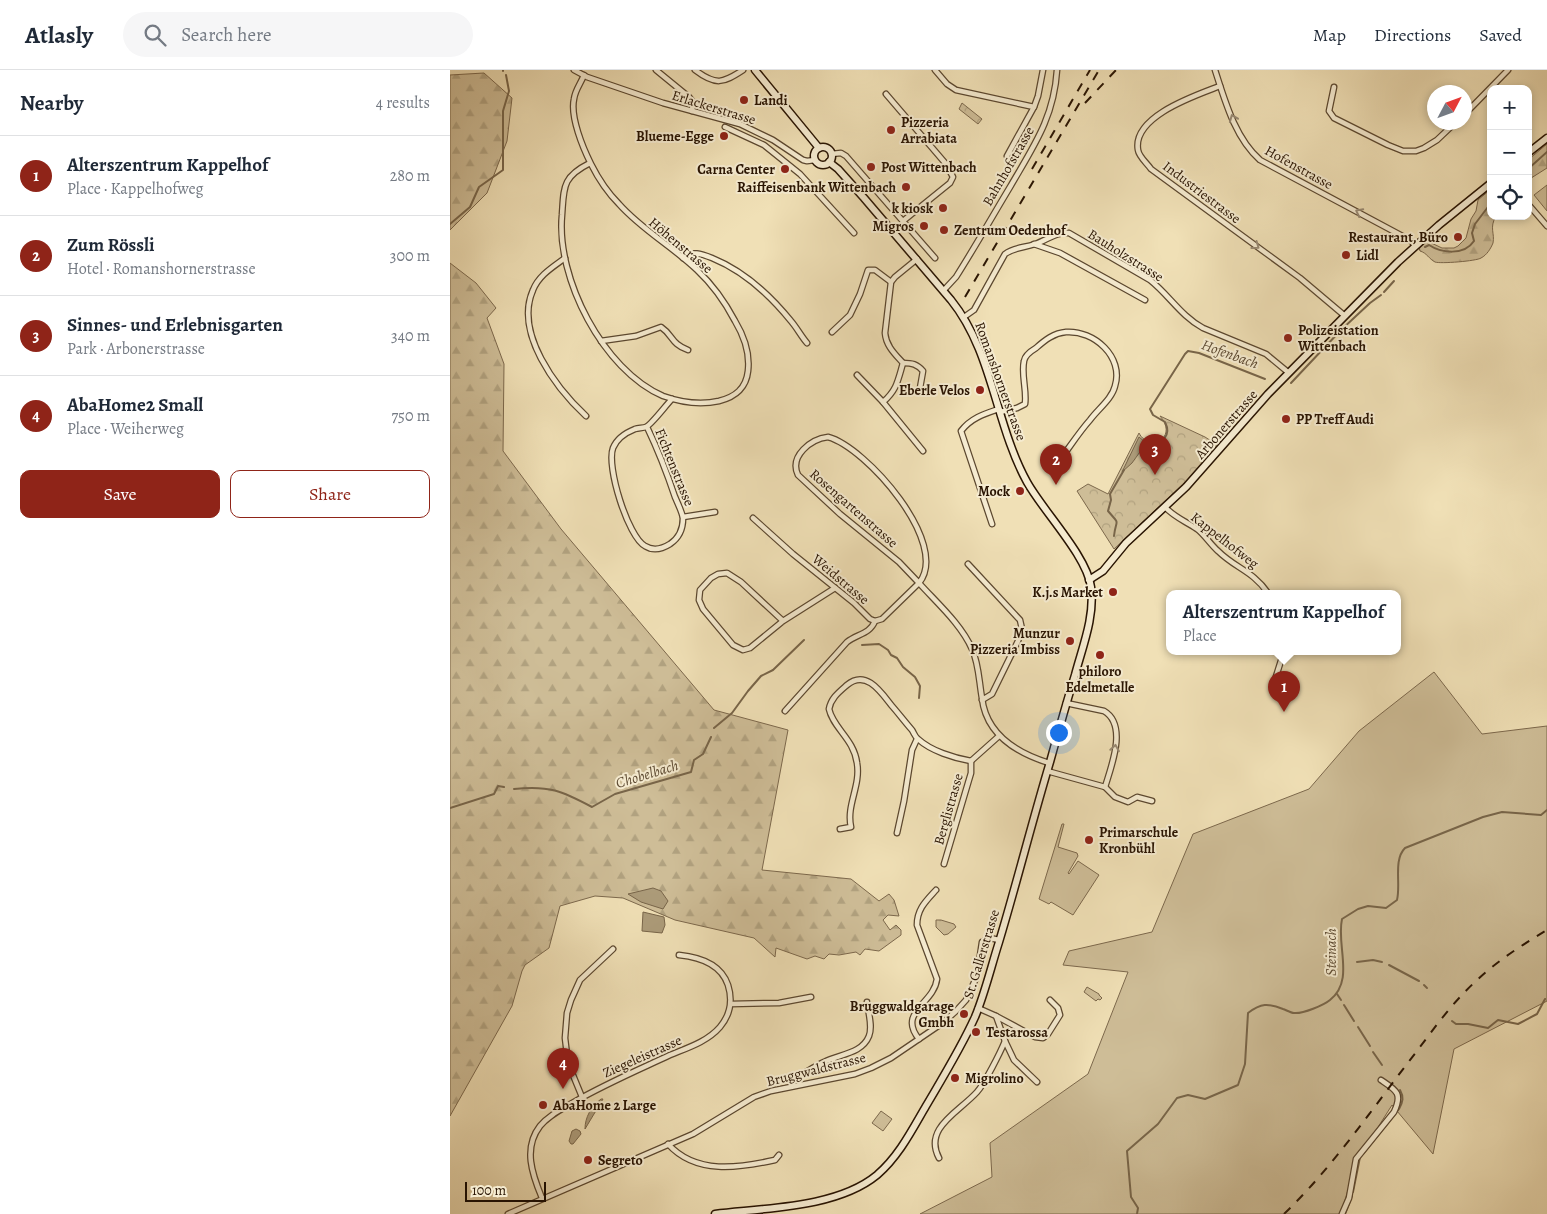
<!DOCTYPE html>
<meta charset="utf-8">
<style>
:root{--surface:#fff;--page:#f6f6f7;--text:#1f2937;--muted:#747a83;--line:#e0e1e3;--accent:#8f2418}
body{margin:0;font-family:Alegreya,serif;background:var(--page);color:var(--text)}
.controls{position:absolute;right:15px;top:15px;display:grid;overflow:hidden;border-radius:10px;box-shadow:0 2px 8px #0003}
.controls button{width:45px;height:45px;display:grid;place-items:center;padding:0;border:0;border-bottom:1px solid var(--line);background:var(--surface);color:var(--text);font:25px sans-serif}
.compass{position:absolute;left:977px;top:15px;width:45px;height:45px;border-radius:50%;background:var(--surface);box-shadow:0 2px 8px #0003;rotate:49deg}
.scale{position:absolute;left:15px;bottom:12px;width:81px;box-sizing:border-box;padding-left:5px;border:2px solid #291402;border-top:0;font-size:14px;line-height:18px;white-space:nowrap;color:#291402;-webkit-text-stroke:4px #f5ebd0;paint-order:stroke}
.you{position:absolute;left:608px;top:662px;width:18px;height:18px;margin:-12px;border:4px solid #fff;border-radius:50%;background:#1a73e8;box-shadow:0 0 0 8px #1a73e833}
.badge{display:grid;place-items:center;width:32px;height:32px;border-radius:50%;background:var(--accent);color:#fff;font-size:16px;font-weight:700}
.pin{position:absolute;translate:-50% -41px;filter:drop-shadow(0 1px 2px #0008)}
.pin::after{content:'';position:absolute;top:26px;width:18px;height:15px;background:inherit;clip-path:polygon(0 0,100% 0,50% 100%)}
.popup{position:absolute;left:716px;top:520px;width:235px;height:65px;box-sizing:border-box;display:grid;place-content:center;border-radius:10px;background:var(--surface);filter:drop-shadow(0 1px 4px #0005);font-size:16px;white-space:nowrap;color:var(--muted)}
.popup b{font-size:19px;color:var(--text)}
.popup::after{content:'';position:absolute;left:50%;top:100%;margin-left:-10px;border:10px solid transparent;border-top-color:var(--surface)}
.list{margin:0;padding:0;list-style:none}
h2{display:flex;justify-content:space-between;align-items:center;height:65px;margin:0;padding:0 20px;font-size:21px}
h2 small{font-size:16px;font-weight:400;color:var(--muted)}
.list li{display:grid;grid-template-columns:32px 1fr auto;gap:15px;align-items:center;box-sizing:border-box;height:80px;padding:0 20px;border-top:1px solid var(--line)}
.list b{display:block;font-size:19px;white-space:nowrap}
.list p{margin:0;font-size:16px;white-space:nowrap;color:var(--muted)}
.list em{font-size:16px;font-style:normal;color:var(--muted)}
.actions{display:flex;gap:10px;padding:15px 20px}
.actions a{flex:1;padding:11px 0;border:1px solid var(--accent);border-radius:10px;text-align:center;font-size:18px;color:var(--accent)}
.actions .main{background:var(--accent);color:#fff}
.icon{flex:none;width:28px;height:28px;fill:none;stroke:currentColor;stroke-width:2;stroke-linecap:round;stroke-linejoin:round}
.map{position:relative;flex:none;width:1097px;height:1144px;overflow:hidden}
header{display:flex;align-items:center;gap:30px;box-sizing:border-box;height:70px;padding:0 25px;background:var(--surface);border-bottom:1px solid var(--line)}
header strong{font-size:24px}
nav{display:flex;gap:28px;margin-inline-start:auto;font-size:18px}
.search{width:350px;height:45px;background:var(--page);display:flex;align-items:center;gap:12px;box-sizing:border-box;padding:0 18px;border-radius:28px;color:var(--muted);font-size:19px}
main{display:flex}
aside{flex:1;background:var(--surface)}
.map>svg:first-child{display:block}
.green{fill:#cebd97;stroke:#7c684c}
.forest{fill:url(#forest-firs);stroke:#7c684c}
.park{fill:url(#park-crowns);stroke:#7c684c}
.water{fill:#ac9b79;stroke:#786549}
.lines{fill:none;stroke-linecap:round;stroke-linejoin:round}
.stream{stroke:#786549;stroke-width:2}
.street-casing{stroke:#5b472f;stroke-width:7}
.secondary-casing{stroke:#291402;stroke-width:9}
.street{stroke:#f5ebd0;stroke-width:4.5}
.secondary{stroke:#f5ebd0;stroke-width:6}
.rail{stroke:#291402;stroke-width:2;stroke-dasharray:9 9;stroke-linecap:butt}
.oneway{stroke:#998a73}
.poi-dot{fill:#8f2418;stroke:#f5ebd0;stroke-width:2}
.labels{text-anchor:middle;stroke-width:4;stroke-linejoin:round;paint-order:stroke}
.poi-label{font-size:14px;font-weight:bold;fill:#291402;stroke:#f5ebd0;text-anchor:start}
.street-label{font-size:14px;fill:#291402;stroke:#f5ebd0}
.water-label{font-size:15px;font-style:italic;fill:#5d4a32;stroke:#f5ebd0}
</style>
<header>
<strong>Atlasly</strong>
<div class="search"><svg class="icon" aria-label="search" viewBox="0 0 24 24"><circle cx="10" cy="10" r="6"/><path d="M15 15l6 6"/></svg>Search here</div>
<nav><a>Map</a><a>Directions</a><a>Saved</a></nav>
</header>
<main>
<aside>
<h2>Nearby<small>4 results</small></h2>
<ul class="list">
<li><span class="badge">1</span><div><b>Alterszentrum Kappelhof</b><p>Place · Kappelhofweg</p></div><em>280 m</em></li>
<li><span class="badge">2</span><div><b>Zum Rössli</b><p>Hotel · Romanshornerstrasse</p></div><em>300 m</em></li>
<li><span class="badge">3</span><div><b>Sinnes- und Erlebnisgarten</b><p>Park · Arbonerstrasse</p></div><em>340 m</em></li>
<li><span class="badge">4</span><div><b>AbaHome2 Small</b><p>Place · Weiherweg</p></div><em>750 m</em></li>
</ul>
<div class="actions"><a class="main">Save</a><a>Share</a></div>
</aside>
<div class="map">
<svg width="1097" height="1144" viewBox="0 0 1097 1144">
<defs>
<pattern id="forest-firs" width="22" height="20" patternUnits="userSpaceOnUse" patternTransform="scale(1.25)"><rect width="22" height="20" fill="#cebd97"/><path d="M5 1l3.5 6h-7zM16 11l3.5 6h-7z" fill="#b1a280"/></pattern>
<pattern id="park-crowns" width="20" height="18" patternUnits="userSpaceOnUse" patternTransform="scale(1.25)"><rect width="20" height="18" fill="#cebd97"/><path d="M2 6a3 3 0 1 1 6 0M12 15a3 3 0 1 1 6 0" fill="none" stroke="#b1a280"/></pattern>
</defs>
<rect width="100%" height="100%" fill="#f0e0b6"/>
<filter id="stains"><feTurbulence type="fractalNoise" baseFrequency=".004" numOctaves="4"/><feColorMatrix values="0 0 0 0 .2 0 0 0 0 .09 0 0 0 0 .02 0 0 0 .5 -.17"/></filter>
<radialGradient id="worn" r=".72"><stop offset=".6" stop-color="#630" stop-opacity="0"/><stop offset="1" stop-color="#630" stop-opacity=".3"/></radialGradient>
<g class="green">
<polygon points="1097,115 1097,141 1084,125"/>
<polygon points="984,602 1032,664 1097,656 1097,931 1004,979 983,1084 942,1035 906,1092 891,1144 470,1144 542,1107 540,1073 638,1004 678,902 613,895 619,881 702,862 743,764 859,719 909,661"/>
<polygon points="612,754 614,754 608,777 627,783 628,786 618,803 619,804 628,791 649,805 623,845 601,832 599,834 589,829"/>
<polygon points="637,917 649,924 649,925 652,928 650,930 648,929 646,931 634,922"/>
<polygon points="431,1041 442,1049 433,1061 422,1053"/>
</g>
<g class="forest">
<polygon points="34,3 62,28 57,71 37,123 0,160 0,5"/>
<polygon points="1097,74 1097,98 1078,110 1078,90"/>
<path d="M1041,119V146H1046C1039,158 1045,163 1043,173C1041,178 1037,185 1031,188C1027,191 990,194 985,192C979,189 977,183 970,181L969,178L977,171L992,178H1004L1008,176L1016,168L1021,149L1026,141L1028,130Z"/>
<polygon points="0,193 26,213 46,238 37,248 54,294 53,381 111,459 264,640 338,660 312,800 401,809 429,831 439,824 444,830 449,846 438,845 433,850 440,860 446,855 451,860 451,865 429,881 415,879 410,885 406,882 389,885 379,884 374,889 365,886 357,889 326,878 325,887 304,868 225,850 173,828 145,826 110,836 99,878 75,895 72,901 62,936 0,1046"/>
</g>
<g class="park">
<polygon points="512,33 532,49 528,54 509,39"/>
<path d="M710,346L755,367L769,376L752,396L664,479L627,421L638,414L658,424L689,363C699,383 729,368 710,346Z"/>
<polygon points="486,850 491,850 504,854 506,857 498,864 494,865 486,857"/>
</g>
<g class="water">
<path d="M704,365L707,366C705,370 702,370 700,375L692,379L682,393L672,402L689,367L695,372L697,367L702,368Z"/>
<polygon points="203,818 211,821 218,831 213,839 191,832 178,824"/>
<polygon points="193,842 214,847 215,855 212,863 192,861"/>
<path d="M151,1029H153L135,1059C135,1047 141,1037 151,1029Z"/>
<polygon points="126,1059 130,1061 131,1064 123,1074 121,1074 119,1071 122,1061"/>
</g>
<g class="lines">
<g class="stream">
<polyline points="53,0 53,1"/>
<polyline points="1078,99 1097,82"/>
<polyline points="0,154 20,137 29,117 53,100 53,41 59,21 56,5"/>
<path d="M975,177L979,175C991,183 1014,186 1024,171L1022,163L1025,154L1041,133"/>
<polyline points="934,222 944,211"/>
<polyline points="841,313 891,260 920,233 931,225"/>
<path d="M698,375C712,374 722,366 715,352L703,345L700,339L735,284L738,281L749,283L815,309"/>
<path d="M664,466C666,448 671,456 658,441L661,430L660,424L674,400"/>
<polyline points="412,575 429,574 438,580 441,585 447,588 453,597 465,607 470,616 469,628"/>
<polyline points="264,658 282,643 298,621 311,606 323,600 354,570"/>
<path d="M64,719C99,715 112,721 142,737L165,724L241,702L244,690L253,684L261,667"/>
<polyline points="0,738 44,724 48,716 54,717"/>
<polyline points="907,892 923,890 932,892"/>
<polyline points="939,895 969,911"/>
<polyline points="974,915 977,918"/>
<polyline points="887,924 891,930"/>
<polyline points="894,935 904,951"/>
<polyline points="1002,951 1006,954 1018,954 1038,958 1048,950 1068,954 1087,944 1095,929"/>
<polyline points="908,957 920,976"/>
<polyline points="923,982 932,995"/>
<path d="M913,1084L949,1039C953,1032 954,1027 950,1020"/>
<polyline points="903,1122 910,1087"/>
<path d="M687,1144L688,1138L681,1127L677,1081L708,1054L727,1028L738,1025L755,1029L788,1015L795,994L798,943C811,933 818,933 833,939C836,940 841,943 844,943C853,944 874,935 880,930C905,910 886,876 892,849L908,839L918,836L936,838L947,830C951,814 943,790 955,778L1033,747L1052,742L1091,745L1097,740"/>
<polyline points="895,1144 902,1126"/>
</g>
<g class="street-casing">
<g id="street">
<polyline points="124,0 137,7 213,33 290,54 323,70 353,90 357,91 365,90"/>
<polyline points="206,0 239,27 243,32 242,41"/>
<path d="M245,0C266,16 273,13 293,0"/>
<polyline points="485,0 497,14 506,20 584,37"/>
<path d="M765,0C775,31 785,68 810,90L958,169L966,175"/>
<path d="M134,5C131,13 125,20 124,29C120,47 133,78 141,94C148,108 158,123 169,134C192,160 222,176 247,200C262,214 275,232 285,251C294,266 300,284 298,301C296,319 285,327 269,331C251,335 230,332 213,326C153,300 106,208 112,145C114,117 112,107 140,93"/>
<path d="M770,16C747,25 682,46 688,80C689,87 697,93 701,99L850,208L895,246"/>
<polyline points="884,17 879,41 884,48 938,75 953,81 966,81 974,78 987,70 1006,52"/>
<polyline points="436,24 496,94 503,107 500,113 453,151"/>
<polyline points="1014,45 1058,0"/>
<polyline points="275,57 314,75 350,104 404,163"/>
<polyline points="381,84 391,83 396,86 485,188"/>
<polyline points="557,86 584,37 588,26 593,0"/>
<polyline points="1078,134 1097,156"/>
<polyline points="584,174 610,183 695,230"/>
<path d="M115,188C103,197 89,205 83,220C64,263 106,318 136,346"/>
<path d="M233,188C241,180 252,184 262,188C294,201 320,225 341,251C347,258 351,266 357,273"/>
<path d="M494,220L506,207C525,177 542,147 560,117C583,77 604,48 607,0"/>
<path d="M514,247L524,240L555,184C565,177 574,178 585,174C597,170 606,162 619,163L700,210C719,225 731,246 753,258L816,284L839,303"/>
<polyline points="382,262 400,245 410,224 418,200 425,200 441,212"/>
<path d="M151,271L186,266L211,257C223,265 221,274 238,280"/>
<path d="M453,293C462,293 467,294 473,301L470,318"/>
<polyline points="407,305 433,332 473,381"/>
<path d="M433,332C447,320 448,310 453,293C445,284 436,276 435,263L441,212L445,207L467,189"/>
<path d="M550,342L567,338L575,334C577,320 571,305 574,291C575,285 581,281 586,278C595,270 604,263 616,262C644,260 674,287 665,316C662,329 648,339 640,350C631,360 623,372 615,383"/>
<path d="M197,357C208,380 217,403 225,427C228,434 232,442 233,448C233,460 229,468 220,474C212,479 203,481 195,476C178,467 156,396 163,378C167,368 175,363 185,359C188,358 193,358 196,357C202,354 216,335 222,329"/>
<path d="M378,367C416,377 501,474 469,513L449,492L390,444L348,405C339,386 361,369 378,367Z"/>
<path d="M715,437C724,447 735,451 747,459C755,465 760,474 768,481C785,498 803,501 818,523"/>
<polyline points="233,447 265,442"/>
<path d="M303,448L343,484L404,533L420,549L425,551L432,549L469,513C487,533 511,554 522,579C529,594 529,612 532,628C536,664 567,683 599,693"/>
<path d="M542,454L511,361C521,348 534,344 549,339"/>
<polyline points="518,494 570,550 572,559 568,571 542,624 532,630"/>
<polyline points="333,551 291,512 277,503 268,504 261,508 250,520 249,530 253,539 283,575 293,580 300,578 333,551 385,518"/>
<polyline points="823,616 834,581"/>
<path d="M616,633L654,641C678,655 661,697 655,717"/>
<path d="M335,641L397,572C407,564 420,564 425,551"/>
<polyline points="597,701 655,717 665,727 678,732 687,727 702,731"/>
<path d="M390,759L401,757C396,735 411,716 407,693C404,669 383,658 379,639C381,628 389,622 397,615C416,599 431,622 442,636C449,644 455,652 462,660C464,663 465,667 468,669C481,681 504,688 521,691L549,666"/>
<polyline points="447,763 454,731 462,680 467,669"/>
<polyline points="494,794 521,703 521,691"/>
<polyline points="281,934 329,933 361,927"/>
<polyline points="546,946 585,967 593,968 598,964 610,945 608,938 600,930"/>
<path d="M469,969C447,942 484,934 487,909L467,855C467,839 476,831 486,820"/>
<polyline points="555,971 564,990 587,1012"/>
<path d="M343,1016V1009C354,1004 363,997 374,992C389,984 412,984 419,966C423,956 418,942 417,932"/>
<polyline points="132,1027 118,993 115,968 117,943 121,930 130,910 163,879"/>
<path d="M218,1074C246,1105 289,1098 325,1090L329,1085"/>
<path d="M489,1088C473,1058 509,1042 527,1022C535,1013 550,983 555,971L546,946L528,938"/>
<path d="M92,1128C82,1104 73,1078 90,1056C99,1045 112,1039 124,1032C155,1014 188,1000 220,985C237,978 257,972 270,957C280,945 283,931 278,915C271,894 249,887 229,885"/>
<polyline points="58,1144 243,1064 304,1027 321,1021 405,1004 421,998 441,988 494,952 506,941 516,930 527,906 532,872 540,868 549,870"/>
<path d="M892,1144L899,1128L906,1089L944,1042C953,1023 946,1020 931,1010"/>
</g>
</g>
<g class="secondary-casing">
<g id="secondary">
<polyline points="305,0 369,78"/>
<circle cx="373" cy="86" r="9"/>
<polyline points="1078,83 1097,68"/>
<polyline points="639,510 653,501 676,473 736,417 818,324 948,192 989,155 1041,113"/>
<path d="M265,1144C315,1138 387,1138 427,1105C449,1086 462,1060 476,1036C493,1007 511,978 525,947C535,923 541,897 549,872C567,812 582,752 600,692C608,663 616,634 625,605C632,578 645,547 641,517C637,486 593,441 577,412C545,354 543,282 501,230L414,128L388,99L379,92"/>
</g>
</g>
<use href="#street" class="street"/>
<use href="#secondary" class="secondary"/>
<g class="rail">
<polyline points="635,33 666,0"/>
<polyline points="582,99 640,0"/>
<polyline points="515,227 649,0"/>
<path d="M834,1144C884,1096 924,1036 967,981C985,957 1003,932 1026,911C1047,891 1072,875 1097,860"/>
</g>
</g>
<defs><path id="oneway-chevron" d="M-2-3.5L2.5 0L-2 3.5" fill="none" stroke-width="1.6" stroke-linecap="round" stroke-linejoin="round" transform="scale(1.25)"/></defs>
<g class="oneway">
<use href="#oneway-chevron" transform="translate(783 48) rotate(-112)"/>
<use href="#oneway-chevron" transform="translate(909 142) rotate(-153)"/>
<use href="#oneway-chevron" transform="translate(806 176) rotate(36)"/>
<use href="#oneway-chevron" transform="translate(665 678) rotate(-81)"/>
</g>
<g class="poi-dot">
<circle cx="294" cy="30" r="5"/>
<circle cx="441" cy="60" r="5"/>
<circle cx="274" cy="66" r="5"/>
<circle cx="421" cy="97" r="5"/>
<circle cx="335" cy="99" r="5"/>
<circle cx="456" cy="117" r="5"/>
<circle cx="493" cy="138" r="5"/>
<circle cx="474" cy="156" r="5"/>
<circle cx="494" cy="160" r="5"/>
<circle cx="1008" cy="167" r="5"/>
<circle cx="896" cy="185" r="5"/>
<circle cx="838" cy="268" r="5"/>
<circle cx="530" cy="320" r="5"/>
<circle cx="836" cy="349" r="5"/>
<circle cx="570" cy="421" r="5"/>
<circle cx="663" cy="522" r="5"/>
<circle cx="620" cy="571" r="5"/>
<circle cx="650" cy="585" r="5"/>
<circle cx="639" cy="770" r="5"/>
<circle cx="514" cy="944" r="5"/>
<circle cx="526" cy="962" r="5"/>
<circle cx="505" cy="1008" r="5"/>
<circle cx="93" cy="1035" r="5"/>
<circle cx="138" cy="1090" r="5"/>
</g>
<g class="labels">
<g class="poi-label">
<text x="304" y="35">Landi</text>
<text x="451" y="57">Pizzeria<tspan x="451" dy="16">Arrabiata</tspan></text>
<text x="264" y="71" text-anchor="end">Blueme-Egge</text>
<text x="431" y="102">Post Wittenbach</text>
<text x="325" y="104" text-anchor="end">Carna Center</text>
<text x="446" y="122" text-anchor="end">Raiffeisenbank Wittenbach</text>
<text x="483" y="143" text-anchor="end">k kiosk</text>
<text x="464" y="161" text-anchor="end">Migros</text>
<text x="504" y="165">Zentrum Oedenhof</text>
<text x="998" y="172" text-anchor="end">Restaurant, Büro</text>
<text x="906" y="190">Lidl</text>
<text x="848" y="265">Polizeistation<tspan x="848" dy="16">Wittenbach</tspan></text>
<text x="520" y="325" text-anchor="end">Eberle Velos</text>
<text x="846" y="354">PP Treff Audi</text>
<text x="560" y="426" text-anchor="end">Mock</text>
<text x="653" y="527" text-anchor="end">K.j.s Market</text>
<text x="610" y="568" text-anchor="end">Munzur<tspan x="610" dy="16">Pizzeria Imbiss</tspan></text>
<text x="650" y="606" text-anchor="middle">philoro<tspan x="650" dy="16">Edelmetalle</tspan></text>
<text x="649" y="767">Primarschule<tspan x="649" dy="16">Kronbühl</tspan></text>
<text x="504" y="941" text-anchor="end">Bruggwaldgarage<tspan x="504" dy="16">Gmbh</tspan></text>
<text x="536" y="967">Testarossa</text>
<text x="515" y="1013">Migrolino</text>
<text x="103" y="1040">AbaHome 2 Large</text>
<text x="148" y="1095">Segreto</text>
</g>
<g class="street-label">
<text transform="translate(264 37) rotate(17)" y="5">Erlackerstrasse</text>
<text transform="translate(558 96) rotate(-60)" y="5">Bahnhofstrasse</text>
<text transform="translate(849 97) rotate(29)" y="5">Hofenstrasse</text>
<text transform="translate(752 122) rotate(37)" y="5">Industriestrasse</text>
<text transform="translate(231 175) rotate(40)" y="5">Höhenstrasse</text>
<text transform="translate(676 185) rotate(32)" y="5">Bauholzstrasse</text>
<text transform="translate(551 311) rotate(70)" y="5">Romanshornerstrasse</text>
<text transform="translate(776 354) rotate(-49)" y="5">Arbonerstrasse</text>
<text transform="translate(225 397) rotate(68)" y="5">Fichtenstrasse</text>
<text transform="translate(404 438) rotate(41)" y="5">Rosengartenstrasse</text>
<text transform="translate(775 470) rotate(38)" y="5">Kappelhofweg</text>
<text transform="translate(391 509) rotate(40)" y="5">Weidstrasse</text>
<text transform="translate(498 739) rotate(-74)" y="5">Berglistrasse</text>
<text transform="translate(531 884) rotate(-73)" y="5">St. Gallerstrasse</text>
<text transform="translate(192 986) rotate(-24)" y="5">Ziegeleistrasse</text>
<text transform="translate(366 999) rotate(-14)" y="5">Bruggwaldstrasse</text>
</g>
<g class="water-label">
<text transform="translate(780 284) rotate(20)" y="5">Hofenbach</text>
<text transform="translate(197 704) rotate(-17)" y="5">Chobelbach</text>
<text transform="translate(881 882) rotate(-90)" y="5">Steinach</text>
</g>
</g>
<rect width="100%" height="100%" filter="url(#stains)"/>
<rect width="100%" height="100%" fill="url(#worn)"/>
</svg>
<div class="controls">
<button>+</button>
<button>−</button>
<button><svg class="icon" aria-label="locate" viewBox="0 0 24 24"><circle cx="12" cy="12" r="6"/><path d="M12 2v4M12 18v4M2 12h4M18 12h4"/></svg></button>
</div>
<svg class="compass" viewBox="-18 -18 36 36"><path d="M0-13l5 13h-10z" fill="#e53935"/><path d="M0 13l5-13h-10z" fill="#747a83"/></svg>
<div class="scale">100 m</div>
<div class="you"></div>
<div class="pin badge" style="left:834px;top:642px">1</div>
<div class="popup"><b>Alterszentrum Kappelhof</b>Place</div>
<div class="pin badge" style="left:606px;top:415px">2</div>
<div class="pin badge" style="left:705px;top:405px">3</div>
<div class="pin badge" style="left:113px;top:1019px">4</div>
</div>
</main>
